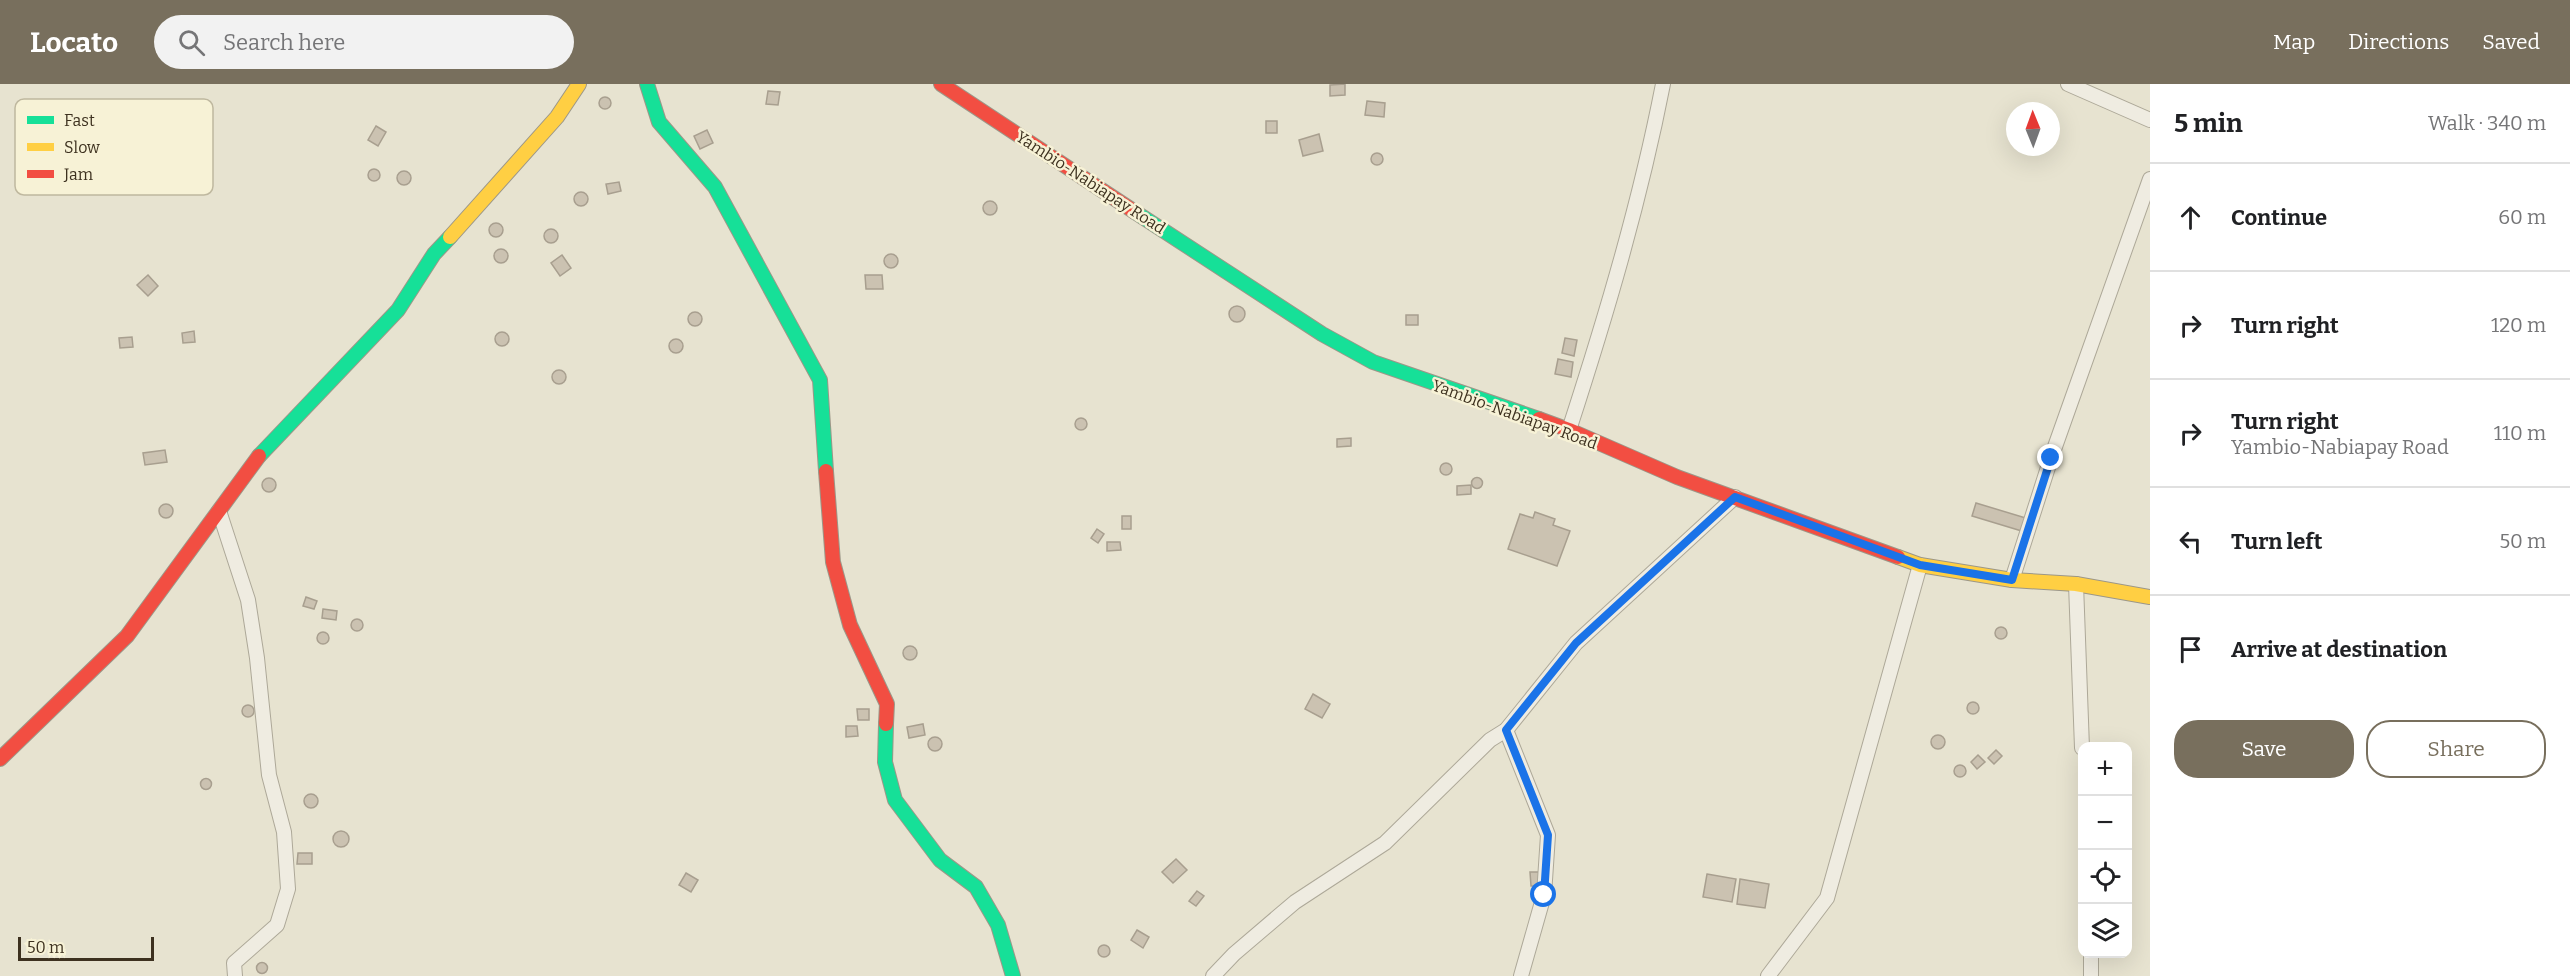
<!DOCTYPE html>
<meta charset="utf-8">
<style>
:root{--surface:#fff;--page:#f2f2f2;--text:#202124;--muted:#757577;--line:#e0e0e0;--accent:#786f5d}
body{margin:0;font-family:Bitter,serif;background:var(--page);color:var(--text)}
.controls{position:absolute;right:18px;bottom:18px;display:grid;overflow:hidden;border-radius:12px;box-shadow:0 6px 24px #0002}
.controls button{width:54px;height:54px;display:grid;place-items:center;padding:0;border:0;border-bottom:2px solid var(--line);background:var(--surface);color:var(--text);font:30px sans-serif}
.compass{position:absolute;left:2006px;top:18px;width:54px;height:54px;border-radius:50%;background:var(--surface);box-shadow:0 6px 24px #0002;rotate:359deg}
.scale{position:absolute;left:18px;bottom:15px;width:136px;box-sizing:border-box;padding-left:6px;border:3px solid #3d311f;border-top:0;font-size:16px;line-height:21px;white-space:nowrap;color:#3d311f;-webkit-text-stroke:4px #f7f2d6;paint-order:stroke}
.stop{position:absolute;width:18px;height:18px;margin:-14px;border:4px solid #1a73e8;border-radius:50%;background:#fff}
.stop.end{background:#1a73e8;border-color:#fff;box-shadow:0 2px 6px #0008}
.list{margin:0;padding:0;list-style:none}
h2{display:flex;justify-content:space-between;align-items:center;height:78px;margin:0;padding:0 24px;font-size:26px}
h2 small{font-size:20px;font-weight:400;color:var(--muted)}
.list li{display:grid;grid-template-columns:39px 1fr auto;gap:18px;align-items:center;box-sizing:border-box;height:108px;padding:0 24px;border-top:2px solid var(--line)}
.list b{display:block;font-size:22px;white-space:nowrap}
.list p{margin:0;font-size:20px;white-space:nowrap;color:var(--muted)}
.list em{font-size:20px;font-style:normal;color:var(--muted)}
.actions{display:flex;gap:12px;padding:18px 24px}
.actions a{flex:1;padding:14px 0;border:2px solid var(--accent);border-radius:24px;text-align:center;font-size:21px;color:var(--accent)}
.actions .main{background:var(--accent);color:#fff}
.icon{flex:none;width:33px;height:33px;fill:none;stroke:currentColor;stroke-width:2;stroke-linecap:round;stroke-linejoin:round}
.map{position:relative;flex:none;width:2150px;height:892px;overflow:hidden}
header{display:flex;align-items:center;gap:36px;box-sizing:border-box;height:84px;padding:0 30px;background:var(--accent);color:#fff}
header strong{font-size:28px}
nav{display:flex;gap:33px;margin-inline-start:auto;font-size:21px}
.search{width:420px;height:54px;background:var(--page);display:flex;align-items:center;gap:15px;box-sizing:border-box;padding:0 21px;border-radius:33px;color:var(--muted);font-size:22px}
main{display:flex}
aside{flex:1;background:var(--surface)}
.map>svg:first-child{display:block}
.building{fill:#cbc2b1;stroke:#a89f8f;stroke-width:1.5}
.lines{fill:none;stroke-linecap:round;stroke-linejoin:round}
.street-casing{stroke:#ada898;stroke-width:16}
.fast-casing{stroke:#9c9788;stroke-width:16}
.slow-casing{stroke:#9c9788;stroke-width:16}
.jam-casing{stroke:#9c9788;stroke-width:16}
.street{stroke:#efece1;stroke-width:14}
.fast{stroke:#16e098;stroke-width:14}
.slow{stroke:#ffcf43;stroke-width:14}
.jam{stroke:#f24e42;stroke-width:14}
.route{stroke:#1a73e8;stroke-width:8}
.labels{text-anchor:middle;stroke-width:5;stroke-linejoin:round;paint-order:stroke}
.street-label{font-size:16px;fill:#3d311f;stroke:#f7f2d6}
.key{fill:#f7f2d6;stroke:#bfb89f;stroke-width:1.5}
.key-label{font-size:16px;fill:#3d311f}
</style>
<header>
<strong>Locato</strong>
<div class="search"><svg class="icon" aria-label="search" viewBox="0 0 24 24"><circle cx="10" cy="10" r="6"/><path d="M15 15l6 6"/></svg>Search here</div>
<nav><a>Map</a><a>Directions</a><a>Saved</a></nav>
</header>
<main>
<div class="map">
<svg width="2150" height="892" viewBox="0 0 2150 892">
<rect width="100%" height="100%" fill="#e7e3d0"/>
<g class="building">
<polygon points="1345,0 1345,11 1330,12 1330,1"/>
<polygon points="768,7 780,8 778,21 766,20"/>
<circle cx="605" cy="19" r="6"/>
<polygon points="1367,17 1385,19 1384,33 1365,31"/>
<rect x="1266" y="37" width="11" height="12"/>
<polygon points="376,42 386,48 378,62 368,56"/>
<polygon points="707,46 713,59 700,65 694,52"/>
<polygon points="1319,50 1323,67 1303,72 1299,56"/>
<circle cx="1377" cy="75" r="6"/>
<circle cx="374" cy="91" r="6"/>
<circle cx="404" cy="94" r="7"/>
<polygon points="619,98 621,107 608,110 606,100"/>
<circle cx="581" cy="115" r="7"/>
<circle cx="990" cy="124" r="7"/>
<circle cx="496" cy="146" r="7"/>
<circle cx="551" cy="152" r="7"/>
<circle cx="501" cy="172" r="7"/>
<circle cx="891" cy="177" r="7"/>
<polygon points="562,171 571,184 560,192 551,179"/>
<polygon points="148,191 158,202 148,212 137,201"/>
<polygon points="865,191 882,191 883,205 866,205"/>
<circle cx="1237" cy="230" r="8"/>
<circle cx="695" cy="235" r="7"/>
<rect x="1406" y="231" width="12" height="10"/>
<polygon points="194,247 195,258 183,259 182,249"/>
<circle cx="502" cy="255" r="7"/>
<polygon points="132,253 133,263 120,264 119,254"/>
<polygon points="1565,254 1577,256 1574,272 1562,269"/>
<circle cx="676" cy="262" r="7"/>
<polygon points="1558,275 1573,278 1571,293 1555,290"/>
<circle cx="559" cy="293" r="7"/>
<circle cx="1081" cy="340" r="6"/>
<polygon points="1351,354 1351,362 1337,363 1337,355"/>
<polygon points="165,366 167,378 145,381 143,369"/>
<circle cx="1446" cy="385" r="6"/>
<circle cx="1477" cy="399" r="5.5"/>
<circle cx="269" cy="401" r="7"/>
<polygon points="1471,401 1471,410 1457,411 1457,402"/>
<polygon points="1976,419 2029,435 2025,448 1972,432"/>
<circle cx="166" cy="427" r="7"/>
<polygon points="1535,428 1555,435 1553,441 1570,447 1557,482 1508,465 1520,430 1533,434"/>
<rect x="1122" y="432" width="9" height="13"/>
<polygon points="1097,445 1104,450 1098,459 1091,454"/>
<polygon points="1107,458 1120,458 1121,466 1107,467"/>
<polygon points="306,513 317,517 314,525 303,522"/>
<polygon points="323,525 337,527 336,536 322,534"/>
<circle cx="357" cy="541" r="6"/>
<circle cx="2001" cy="549" r="6"/>
<circle cx="323" cy="554" r="6"/>
<circle cx="910" cy="569" r="7"/>
<polygon points="1313,610 1330,620 1322,634 1305,625"/>
<circle cx="1973" cy="624" r="6"/>
<circle cx="248" cy="627" r="6"/>
<polygon points="857,625 869,625 869,636 858,636"/>
<polygon points="923,640 925,651 909,654 907,643"/>
<polygon points="846,642 857,642 858,652 846,653"/>
<circle cx="1938" cy="658" r="7"/>
<circle cx="935" cy="660" r="7"/>
<polygon points="1996,666 2002,672 1994,680 1988,674"/>
<polygon points="1978,671 1985,678 1977,685 1971,678"/>
<circle cx="1960" cy="687" r="6"/>
<circle cx="206" cy="700" r="5.5"/>
<circle cx="311" cy="717" r="7"/>
<circle cx="341" cy="755" r="8"/>
<polygon points="298,769 312,769 312,780 297,780"/>
<polygon points="1176,775 1187,786 1173,799 1162,788"/>
<polygon points="1530,788 1540,788 1541,802 1531,802"/>
<polygon points="686,789 698,796 691,808 679,801"/>
<polygon points="1707,790 1736,795 1732,818 1703,813"/>
<polygon points="1740,795 1769,800 1765,824 1737,820"/>
<polygon points="1197,807 1204,812 1196,822 1189,817"/>
<polygon points="1137,846 1149,853 1143,864 1131,856"/>
<circle cx="1104" cy="867" r="6"/>
<circle cx="262" cy="884" r="5.5"/>
</g>
<g class="lines">
<g class="street-casing">
<g id="street">
<polyline points="2068,0 2150,36"/>
<path d="M1569,346C1606,232 1640,118 1663,0"/>
<polyline points="219,427 248,516 257,574 269,691 284,748 288,805 277,841 234,879 235,892"/>
<polyline points="2012,496 2051,374 2150,95"/>
<polyline points="2076,500 2082,664"/>
<polyline points="1506,646 1548,751 1544,811 1521,892"/>
<polyline points="2091,870 2091,892"/>
<polyline points="1213,892 1234,870 1295,818 1385,759 1490,656 1506,646 1576,559 1735,413"/>
<polyline points="1768,892 1827,814 1920,481"/>
</g>
</g>
<g class="fast-casing">
<g id="fast">
<polyline points="647,0 659,38 715,103 820,296 826,387"/>
<polyline points="1135,128 1322,250 1373,278 1539,335"/>
<polyline points="259,372 398,226 434,170 450,153"/>
<polyline points="886,640 885,678 895,716 940,776 976,803 998,841 1013,892"/>
</g>
</g>
<g class="slow-casing">
<g id="slow">
<polyline points="450,153 557,33 579,0"/>
<polyline points="1898,473 1920,481 2012,496 2076,500 2150,513"/>
</g>
</g>
<g class="jam-casing">
<g id="jam">
<polyline points="941,0 1135,128"/>
<polyline points="1539,335 1569,346 1677,393 1898,473"/>
<polyline points="826,387 833,478 850,541 887,620 886,640"/>
<polyline points="0,675 127,552 259,372"/>
</g>
</g>
<use href="#street" class="street"/>
<use href="#fast" class="fast"/>
<use href="#slow" class="slow"/>
<use href="#jam" class="jam"/>
</g>
<g class="lines">
<polyline class="route" points="1544,811 1548,751 1506,646 1576,559 1735,413 1920,481 2012,496 2051,374"/>
</g>
<g class="labels">
<g class="street-label">
<text transform="translate(1091 98) rotate(33)" y="6">Yambio-Nabiapay Road</text>
<text transform="translate(1515 330) rotate(20)" y="6">Yambio-Nabiapay Road</text>
</g>
</g>
<rect x="15" y="15" width="198" height="96" rx="9" class="key"/>
<rect x="27" y="32" width="27" height="8" fill="#16e098"/>
<rect x="27" y="59" width="27" height="8" fill="#ffcf43"/>
<rect x="27" y="86" width="27" height="8" fill="#f24e42"/>
<g class="key-label">
<text x="64" y="42">Fast</text>
<text x="64" y="69">Slow</text>
<text x="64" y="96">Jam</text>
</g>
</svg>
<div class="controls">
<button>+</button>
<button>−</button>
<button><svg class="icon" aria-label="locate" viewBox="0 0 24 24"><circle cx="12" cy="12" r="6"/><path d="M12 2v4M12 18v4M2 12h4M18 12h4"/></svg></button>
<button><svg class="icon" aria-label="layers" viewBox="0 0 24 24"><path d="M12 4l9 5-9 5-9-5zM3 14l9 5 9-5"/></svg></button>
</div>
<svg class="compass" viewBox="-18 -18 36 36"><path d="M0-13l5 13h-10z" fill="#e53935"/><path d="M0 13l5-13h-10z" fill="#757577"/></svg>
<div class="scale">50 m</div>
<div class="stop" style="left:1544px;top:811px"></div>
<div class="stop end" style="left:2051px;top:374px"></div>
</div>
<aside>
<h2>5 min<small>Walk · 340 m</small></h2>
<ul class="list">
<li><svg class="icon" aria-label="ahead" viewBox="0 0 24 24"><path d="M12 20V5M6 11l6-6 6 6"/></svg><div><b>Continue</b></div><em>60 m</em></li>
<li><svg class="icon" aria-label="right" viewBox="0 0 24 24"><path d="M7 20v-9h11M14 6l5 5-5 5"/></svg><div><b>Turn right</b></div><em>120 m</em></li>
<li><svg class="icon" aria-label="right" viewBox="0 0 24 24"><path d="M7 20v-9h11M14 6l5 5-5 5"/></svg><div><b>Turn right</b><p>Yambio-Nabiapay Road</p></div><em>110 m</em></li>
<li><svg class="icon" aria-label="left" viewBox="0 0 24 24"><path d="M17 20v-9H6M10 6l-5 5 5 5"/></svg><div><b>Turn left</b></div><em>50 m</em></li>
<li><svg class="icon" aria-label="arrive" viewBox="0 0 24 24"><path d="M6 21V4h12l-3 4 3 4H6"/></svg><div><b>Arrive at destination</b></div></li>
</ul>
<div class="actions"><a class="main">Save</a><a>Share</a></div>
</aside>
</main>
